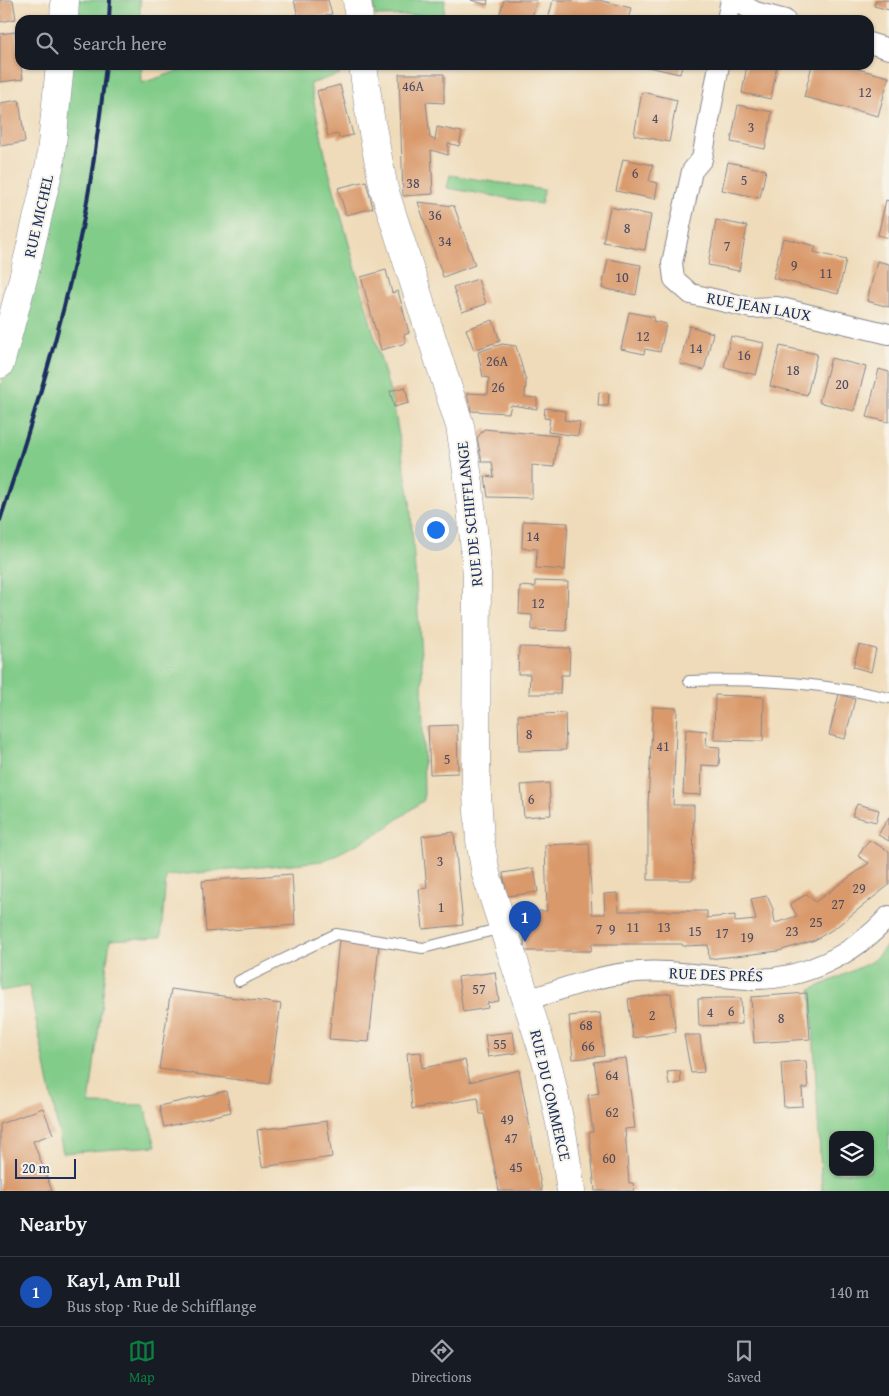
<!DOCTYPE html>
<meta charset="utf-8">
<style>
:root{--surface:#171b24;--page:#242831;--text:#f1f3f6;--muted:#9ea1a6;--line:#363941;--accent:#0b8043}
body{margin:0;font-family:"Gentium Book Plus",serif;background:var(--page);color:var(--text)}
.controls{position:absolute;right:15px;bottom:15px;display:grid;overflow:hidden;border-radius:10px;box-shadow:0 1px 4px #0004}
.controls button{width:45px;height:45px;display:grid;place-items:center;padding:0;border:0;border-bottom:1px solid var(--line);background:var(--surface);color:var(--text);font:25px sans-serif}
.scale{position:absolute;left:15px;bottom:12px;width:61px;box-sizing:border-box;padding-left:5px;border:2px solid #1b2f5e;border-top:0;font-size:14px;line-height:18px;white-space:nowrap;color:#1b2f5e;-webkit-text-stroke:4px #f7f3e8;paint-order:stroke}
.you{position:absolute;left:435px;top:529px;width:18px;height:18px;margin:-12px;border:4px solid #fff;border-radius:50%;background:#1a73e8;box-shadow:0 0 0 8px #1a73e833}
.badge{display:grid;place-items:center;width:32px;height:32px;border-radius:50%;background:var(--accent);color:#fff;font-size:16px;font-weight:700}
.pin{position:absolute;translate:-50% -41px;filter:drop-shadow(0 1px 2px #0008)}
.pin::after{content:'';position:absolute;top:26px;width:18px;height:15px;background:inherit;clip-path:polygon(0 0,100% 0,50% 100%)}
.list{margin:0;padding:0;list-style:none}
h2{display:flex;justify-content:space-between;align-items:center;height:65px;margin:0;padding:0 20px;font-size:21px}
h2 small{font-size:16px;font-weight:400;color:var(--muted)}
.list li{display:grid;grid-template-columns:32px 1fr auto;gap:15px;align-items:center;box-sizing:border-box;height:70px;padding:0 20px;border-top:1px solid var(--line)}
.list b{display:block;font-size:19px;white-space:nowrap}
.list p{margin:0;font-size:16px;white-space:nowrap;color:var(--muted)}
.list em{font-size:16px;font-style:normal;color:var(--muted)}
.icon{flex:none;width:28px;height:28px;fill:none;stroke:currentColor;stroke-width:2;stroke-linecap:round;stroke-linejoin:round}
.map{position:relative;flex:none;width:889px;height:1191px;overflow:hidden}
.search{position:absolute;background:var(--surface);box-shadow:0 1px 4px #0004;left:15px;right:15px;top:15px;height:55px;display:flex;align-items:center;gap:12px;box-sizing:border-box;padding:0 18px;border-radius:15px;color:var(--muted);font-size:19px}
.sheet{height:135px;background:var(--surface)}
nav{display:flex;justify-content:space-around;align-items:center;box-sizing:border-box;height:70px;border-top:1px solid var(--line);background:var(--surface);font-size:14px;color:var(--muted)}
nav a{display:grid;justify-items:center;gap:2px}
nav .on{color:var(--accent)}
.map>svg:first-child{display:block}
.green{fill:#82cc89;stroke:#4e7e74;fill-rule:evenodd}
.building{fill:#d9996b}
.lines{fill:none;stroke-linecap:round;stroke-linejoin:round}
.lane-casing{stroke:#85858c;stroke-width:12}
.street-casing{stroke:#85858c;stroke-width:22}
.secondary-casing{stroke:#85858c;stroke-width:29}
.lane{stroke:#fff;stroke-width:10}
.street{stroke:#fff;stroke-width:20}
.secondary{stroke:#fff;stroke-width:28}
.rail{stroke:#1b2f5e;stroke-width:4}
.labels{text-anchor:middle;stroke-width:4;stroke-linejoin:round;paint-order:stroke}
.number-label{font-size:14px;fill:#4a4a61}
.street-label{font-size:16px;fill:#1b2f5e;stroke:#f7f3e8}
</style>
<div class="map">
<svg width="889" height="1191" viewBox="0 0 889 1191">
<rect width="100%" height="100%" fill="#f7f3e8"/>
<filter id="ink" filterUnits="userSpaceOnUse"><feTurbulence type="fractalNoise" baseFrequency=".02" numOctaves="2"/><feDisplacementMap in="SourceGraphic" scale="10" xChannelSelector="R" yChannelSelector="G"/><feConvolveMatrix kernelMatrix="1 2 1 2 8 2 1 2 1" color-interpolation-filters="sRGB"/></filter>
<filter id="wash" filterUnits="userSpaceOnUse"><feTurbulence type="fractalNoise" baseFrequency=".0096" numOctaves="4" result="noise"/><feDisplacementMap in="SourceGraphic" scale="20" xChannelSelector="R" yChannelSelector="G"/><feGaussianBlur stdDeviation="1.12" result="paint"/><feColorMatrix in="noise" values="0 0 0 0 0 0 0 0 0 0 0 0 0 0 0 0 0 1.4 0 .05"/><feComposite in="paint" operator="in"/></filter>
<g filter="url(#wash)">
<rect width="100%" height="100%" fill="#efdbb9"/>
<g class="green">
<polygon points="74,0 140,0 140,20 73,20"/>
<polygon points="373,0 445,0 444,15 375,16"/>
<polygon points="69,65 141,65 142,83 196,65 339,65 340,74 310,84 328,168 394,407 410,501 422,668 424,800 379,833 323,861 166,876 161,937 110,940 89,1104 144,1105 156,1146 63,1153 29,986 0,991 0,388 51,196"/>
<polygon points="450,175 544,190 541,204 447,188"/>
<path d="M889,943V1191H822L811,990L873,961ZM833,1135H870V1172H833Z"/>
</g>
<g id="blocks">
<g class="building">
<polygon points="0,0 13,0 16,19 0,22"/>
<polygon points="294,0 328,0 332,14 299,20"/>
<polygon points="471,0 488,0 487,5"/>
<polygon points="504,0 537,0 531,20 515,20 499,16"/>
<polygon points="553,0 599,0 631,8 628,20 548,20"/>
<polygon points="876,0 889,0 889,10 874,6"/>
<polygon points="15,32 23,79 0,82 0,34"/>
<polygon points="639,65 682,65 680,74"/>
<polygon points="747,65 777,65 771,99 742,93"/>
<polygon points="812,65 842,65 889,77 878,116 804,97"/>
<polygon points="399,74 444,74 444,103 426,102 430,138 435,140 437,127 462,132 459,146 448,143 448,155 431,150 433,194 403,196"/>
<polygon points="340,85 353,135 339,138 338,134 328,136 317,91"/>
<polygon points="642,92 677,100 669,142 634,135"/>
<polygon points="19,100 25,142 0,146 0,103"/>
<polygon points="738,105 772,112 765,149 731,142"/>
<polygon points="623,159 653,165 649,181 658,183 655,199 616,191"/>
<polygon points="728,162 766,170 760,198 722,190"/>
<polygon points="366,181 373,208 346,215 338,188"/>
<polygon points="886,200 889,201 889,238 878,235"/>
<polygon points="418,202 454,206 475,265 443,277"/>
<polygon points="610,207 651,215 645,250 603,242"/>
<polygon points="716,220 747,226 739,271 708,265"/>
<polygon points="783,238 816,246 814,252 846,260 838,294 773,278"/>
<polygon points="608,259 641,265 636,295 602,288"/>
<polygon points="877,261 889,264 889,307 867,301"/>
<polygon points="386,270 392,293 398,291 409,333 404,335 406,343 381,350 361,277"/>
<polygon points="478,279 486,304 462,312 453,287"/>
<polygon points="629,312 654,317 653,321 666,324 660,352 645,349 644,354 621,349"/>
<polygon points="493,320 500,341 474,350 466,329"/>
<polygon points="689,326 713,333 704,370 680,364"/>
<polygon points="731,336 764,343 756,375 724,367"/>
<polygon points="502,344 516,346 526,381 525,397 537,398 537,409 511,405 509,413 471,411 467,393 488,394 489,378 483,377 478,352"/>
<polygon points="780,346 817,354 807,395 770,386"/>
<polygon points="831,358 866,367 854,411 819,402"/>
<polygon points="879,369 889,372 889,422 867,417"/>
<polygon points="405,387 409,403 394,407 390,391"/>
<polygon points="599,392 609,393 608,406 598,406"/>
<polygon points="545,408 565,411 564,420 580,422 578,436 548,432 550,419 544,418"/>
<polygon points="484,429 558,436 554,467 532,465 532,498 488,497 485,476 494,477 492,462 482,462 477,438"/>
<polygon points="523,521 568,523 565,570 536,568 537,549 522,548"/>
<polygon points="535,581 568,582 566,631 532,630 532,615 519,614 520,586 535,587"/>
<polygon points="859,645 876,649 871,672 853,667"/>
<polygon points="519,647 570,648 569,675 561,675 560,694 529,694 530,674 518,674"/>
<polygon points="839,694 855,699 845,739 829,735"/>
<polygon points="715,695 764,697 763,741 714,740"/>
<polygon points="653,707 677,708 673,805 694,805 693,880 648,880 648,804"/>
<polygon points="565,713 566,750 519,751 518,715"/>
<polygon points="457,725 458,773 430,774 428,726"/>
<polygon points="686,729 707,731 706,746 720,747 719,766 702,765 701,795 683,794"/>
<polygon points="549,783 551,815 524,817 521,785"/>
<polygon points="857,804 879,810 876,822 852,816"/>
<polygon points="889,817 889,841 878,835"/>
<polygon points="454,832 463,925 423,929 419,889 427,888 422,836"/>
<polygon points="869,840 889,851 889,885 835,928 815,940 779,951 709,959 708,945 683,946 682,944 592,944 591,951 524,951 525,911 547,911 545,845 589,843 592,914 605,914 604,894 618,893 619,911 707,911 707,918 735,915 735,922 756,920 751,899 767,896 773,909 775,923 797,916 790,904 807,894 815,902 869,863 858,856"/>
<polygon points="534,868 538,892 507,896 503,873"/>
<polygon points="292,874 295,925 206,932 202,881"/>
<polygon points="339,940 379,944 369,1042 329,1039"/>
<polygon points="495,972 499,1001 487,1003 488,1008 463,1012 458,977"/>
<polygon points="171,989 281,1004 269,1084 159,1069"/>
<polygon points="671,993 676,1032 633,1038 628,999"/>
<polygon points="807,993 810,1039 754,1043 751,997"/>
<polygon points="720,998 741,998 742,1024 699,1026 698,999"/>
<polygon points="600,1013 604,1056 573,1059 569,1016"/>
<polygon points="513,1032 516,1053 488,1057 485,1035"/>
<polygon points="684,1035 700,1035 704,1072 691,1073"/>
<polygon points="421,1052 422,1068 465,1060 470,1082 519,1070 542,1191 499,1191 484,1114 480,1114 478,1098 412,1109 407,1053"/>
<polygon points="626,1058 635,1128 625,1129 629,1183 633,1183 634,1191 595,1191 589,1132 593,1132 588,1095 599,1093 594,1062"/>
<polygon points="800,1061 806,1061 808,1088 802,1088 803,1106 784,1107 781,1063"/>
<polygon points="680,1071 681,1083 669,1085 667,1072"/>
<polygon points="226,1091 231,1112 164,1127 159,1106"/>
<polygon points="43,1108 53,1134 33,1141 52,1191 0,1191 0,1124"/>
<polygon points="327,1121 332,1157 262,1167 257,1130"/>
</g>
</g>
</g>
<g filter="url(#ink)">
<use href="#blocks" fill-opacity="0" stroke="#85858c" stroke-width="1"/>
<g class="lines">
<g class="lane-casing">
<g id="lane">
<path d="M689,681C756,678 823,683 889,698"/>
<polyline points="239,981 336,934 423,948 502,928"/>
</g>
</g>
<g class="street-casing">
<g id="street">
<polyline points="735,0 755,12 785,20"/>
<polyline points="727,20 731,0"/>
<polyline points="869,43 889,49"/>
<polyline points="719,65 702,159 692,171 672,263 674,279 691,294 752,308 777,307 889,334"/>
<path d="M527,1000C560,990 593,977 627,973C668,968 707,977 748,979C802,981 854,955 889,916"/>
</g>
</g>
<g class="secondary-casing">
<g id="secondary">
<polyline points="357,0 359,20"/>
<polyline points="64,20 65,0"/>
<polyline points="363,65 370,117 384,189 460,426 469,484 477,575 476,780 480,840 486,874 549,1070 563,1138 571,1191"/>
<polyline points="0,364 24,275 50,164 60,65"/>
</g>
</g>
<use href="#lane" class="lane"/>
<use href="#street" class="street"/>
<use href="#secondary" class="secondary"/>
<g class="rail">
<polyline points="109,20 110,0"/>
<path d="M0,520C32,423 63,324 83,223C93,171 100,118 106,65"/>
</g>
</g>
</g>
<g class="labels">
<g class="number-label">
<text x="413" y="91">46A</text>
<text x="865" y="97">12</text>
<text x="655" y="123">4</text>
<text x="751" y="132">3</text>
<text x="635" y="178">6</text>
<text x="744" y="185">5</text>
<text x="413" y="188">38</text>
<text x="435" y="220">36</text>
<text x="627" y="233">8</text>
<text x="445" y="246">34</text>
<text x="727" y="251">7</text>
<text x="794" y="270">9</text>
<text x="826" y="278">11</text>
<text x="622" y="282">10</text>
<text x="643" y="341">12</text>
<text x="696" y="353">14</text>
<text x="744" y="360">16</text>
<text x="497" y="366">26A</text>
<text x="793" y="375">18</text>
<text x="842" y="389">20</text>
<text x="498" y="392">26</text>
<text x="533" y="541">14</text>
<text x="538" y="608">12</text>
<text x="529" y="739">8</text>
<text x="663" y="751">41</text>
<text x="447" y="764">5</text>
<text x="531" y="804">6</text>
<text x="440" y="866">3</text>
<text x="859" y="893">29</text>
<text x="838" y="909">27</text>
<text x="441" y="912">1</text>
<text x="816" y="927">25</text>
<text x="633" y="932">11</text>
<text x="664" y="932">13</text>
<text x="599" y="934">7</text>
<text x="612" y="934">9</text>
<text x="695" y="936">15</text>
<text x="792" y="936">23</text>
<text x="722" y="938">17</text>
<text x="747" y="942">19</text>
<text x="479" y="994">57</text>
<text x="731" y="1016">6</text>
<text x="710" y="1017">4</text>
<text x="652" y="1020">2</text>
<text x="781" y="1023">8</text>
<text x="586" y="1030">68</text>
<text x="500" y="1049">55</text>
<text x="588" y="1051">66</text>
<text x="612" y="1080">64</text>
<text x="612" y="1117">62</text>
<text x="507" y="1124">49</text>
<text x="511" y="1143">47</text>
<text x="609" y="1163">60</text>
<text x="516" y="1172">45</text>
</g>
<g class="street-label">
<text transform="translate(38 216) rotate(-77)" y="6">RUE MICHEL</text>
<text transform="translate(759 306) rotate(10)" y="6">RUE JEAN LAUX</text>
<text transform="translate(469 514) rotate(-96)" y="6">RUE DE SCHIFFLANGE</text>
<text transform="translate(716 974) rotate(2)" y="6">RUE DES PRÉS</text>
<text transform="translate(551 1095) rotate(77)" y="6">RUE DU COMMERCE</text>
</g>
</g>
</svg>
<div class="controls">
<button><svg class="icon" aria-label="layers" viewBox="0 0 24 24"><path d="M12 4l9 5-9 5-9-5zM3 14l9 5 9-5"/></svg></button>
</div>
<div class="scale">20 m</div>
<div class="you"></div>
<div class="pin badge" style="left:525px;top:942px;background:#1a4fb4">1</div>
<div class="search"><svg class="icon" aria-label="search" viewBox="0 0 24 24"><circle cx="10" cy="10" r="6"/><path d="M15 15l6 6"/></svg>Search here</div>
</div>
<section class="sheet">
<h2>Nearby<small></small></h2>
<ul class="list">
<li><span class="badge" style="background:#1a4fb4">1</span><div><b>Kayl, Am Pull</b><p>Bus stop · Rue de Schifflange</p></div><em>140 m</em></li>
</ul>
</section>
<nav>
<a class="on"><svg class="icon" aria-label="map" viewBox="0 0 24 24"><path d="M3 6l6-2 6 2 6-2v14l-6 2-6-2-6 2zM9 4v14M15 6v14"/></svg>Map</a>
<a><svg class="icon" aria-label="directions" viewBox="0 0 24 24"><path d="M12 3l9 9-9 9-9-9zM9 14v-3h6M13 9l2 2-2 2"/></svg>Directions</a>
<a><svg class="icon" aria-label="saved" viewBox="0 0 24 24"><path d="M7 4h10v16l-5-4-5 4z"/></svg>Saved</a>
</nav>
